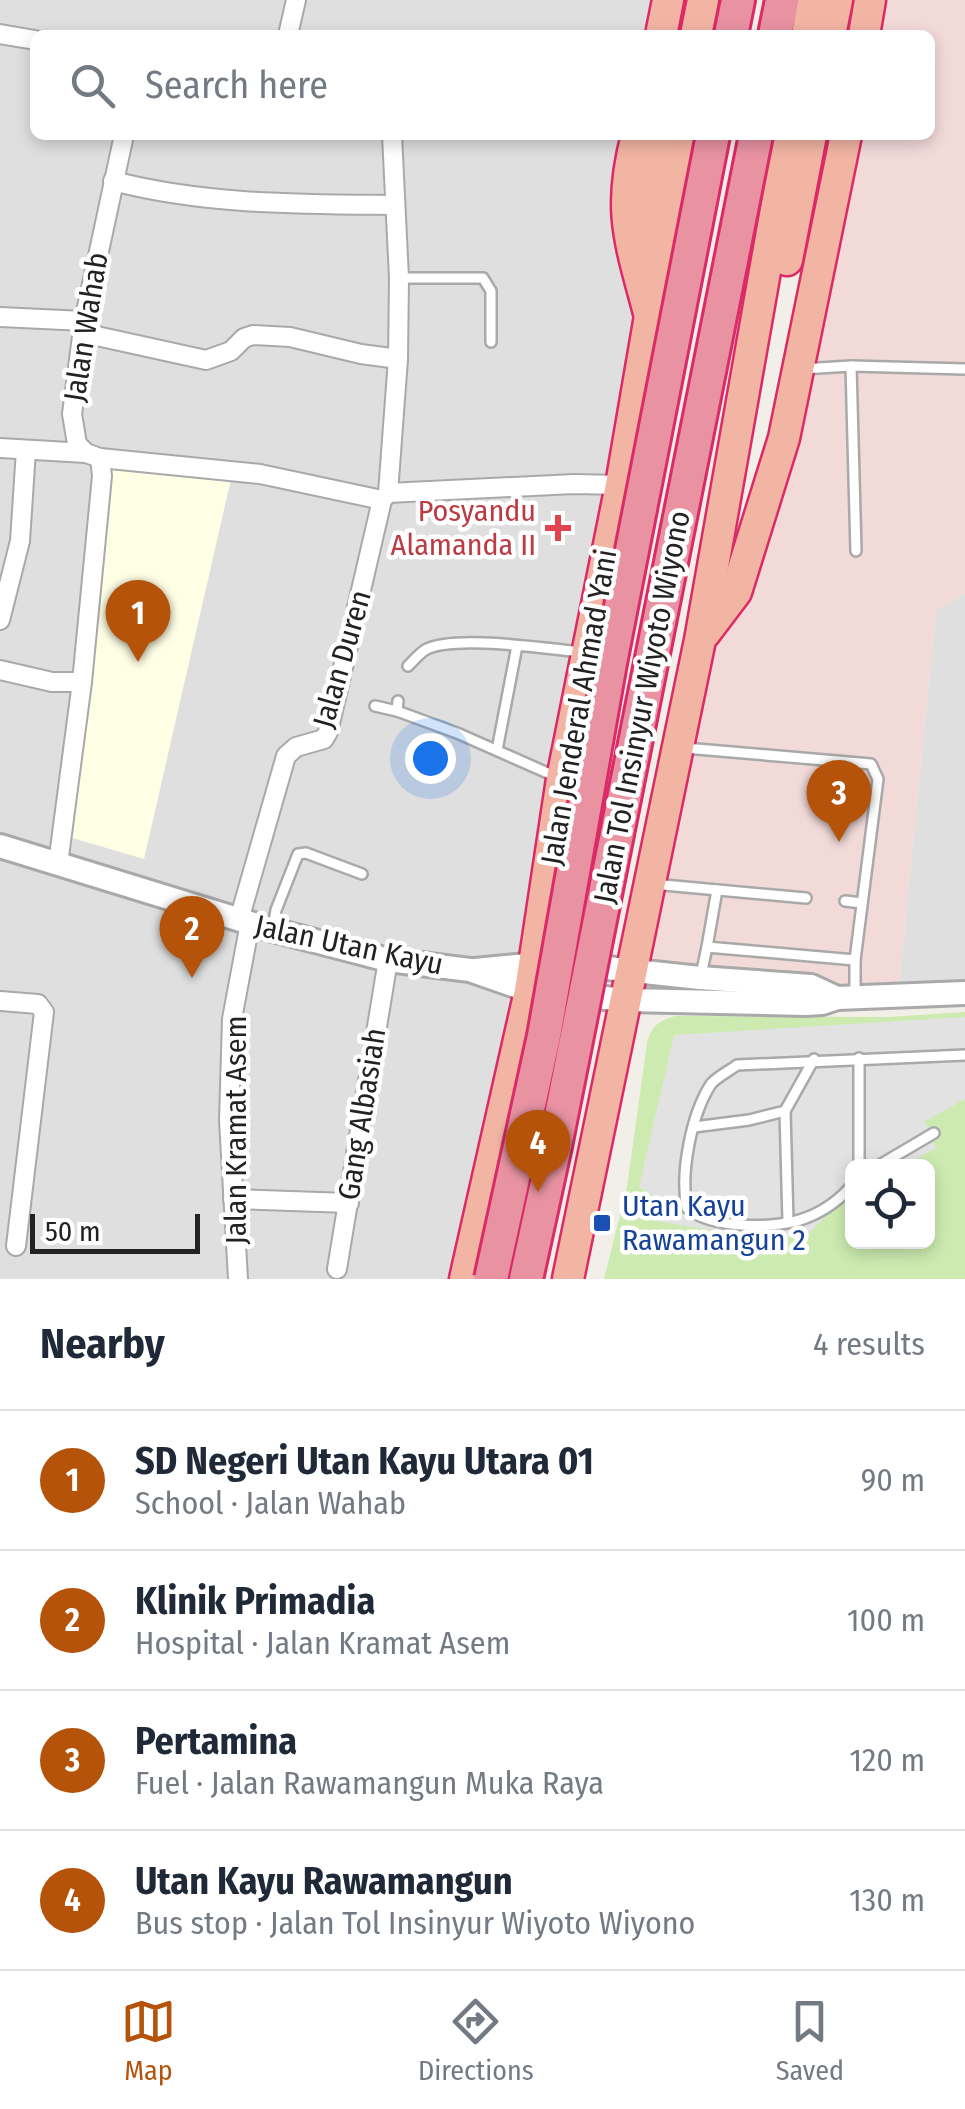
<!DOCTYPE html>
<meta charset="utf-8">
<style>
:root{--surface:#fff;--page:#f6f6f7;--text:#1f2937;--muted:#747a83;--line:#e0e1e3;--accent:#b45309}
body{margin:0;font-family:"Fira Sans Condensed",sans-serif;background:var(--page);color:var(--text)}
.controls{position:absolute;right:30px;bottom:30px;display:grid;overflow:hidden;border-radius:15px;box-shadow:0 5px 15px #0003}
.controls button{width:90px;height:90px;display:grid;place-items:center;padding:0;border:0;border-bottom:2px solid var(--line);background:var(--surface);color:var(--text);font:50px sans-serif}
.scale{position:absolute;left:30px;bottom:25px;width:170px;box-sizing:border-box;padding-left:10px;border:5px solid #222;border-top:0;font-size:28px;line-height:35px;white-space:nowrap;color:#222;-webkit-text-stroke:8px #fff;paint-order:stroke}
.you{position:absolute;left:430px;top:758px;width:35px;height:35px;margin:-25px;border:8px solid #fff;border-radius:50%;background:#1a73e8;box-shadow:0 0 0 15px #1a73e833}
.badge{display:grid;place-items:center;width:65px;height:65px;border-radius:50%;background:var(--accent);color:#fff;font-size:32px;font-weight:700}
.pin{position:absolute;translate:-50% -82px;filter:drop-shadow(0 2px 5px #0008)}
.pin::after{content:'';position:absolute;top:52px;width:35px;height:30px;background:inherit;clip-path:polygon(0 0,100% 0,50% 100%)}
.list{margin:0;padding:0;list-style:none}
h2{display:flex;justify-content:space-between;align-items:center;height:130px;margin:0;padding:0 40px;font-size:42px}
h2 small{font-size:32px;font-weight:400;color:var(--muted)}
.list li{display:grid;grid-template-columns:65px 1fr auto;gap:30px;align-items:center;box-sizing:border-box;height:140px;padding:0 40px;border-top:2px solid var(--line)}
.list b{display:block;font-size:38px;white-space:nowrap}
.list p{margin:0;font-size:32px;white-space:nowrap;color:var(--muted)}
.list em{font-size:32px;font-style:normal;color:var(--muted)}
.icon{flex:none;width:55px;height:55px;fill:none;stroke:currentColor;stroke-width:2;stroke-linecap:round;stroke-linejoin:round}
.map{position:relative;flex:none;width:965px;height:1279px;overflow:hidden}
.search{position:absolute;background:var(--surface);box-shadow:0 5px 15px #0003;left:30px;right:30px;top:30px;height:110px;display:flex;align-items:center;gap:25px;box-sizing:border-box;padding:0 35px;border-radius:15px;color:var(--muted);font-size:38px}
.sheet{height:690px;background:var(--surface)}
nav{display:flex;justify-content:space-around;align-items:center;box-sizing:border-box;height:140px;border-top:2px solid var(--line);background:var(--surface);font-size:28px;color:var(--muted)}
nav a{display:grid;justify-items:center;gap:5px}
nav .on{color:var(--accent)}
.map>svg:first-child{display:block}
.residential{fill:#e0dfdf}
.commercial{fill:#f2dad9}
.education{fill:#ffffe5}
.grass{fill:#cdebb0;fill-rule:evenodd}
.parking{fill:#e2e2e2}
.lines{fill:none;stroke-linecap:round;stroke-linejoin:round}
.service-casing{stroke:#a9a9a9;stroke-width:14}
.minor-casing{stroke:#a9a9a9;stroke-width:22}
.tertiary-casing{stroke:#a9a9a9;stroke-width:28}
.trunk-casing{stroke:#dc2a67;stroke-width:35}
.motorway-casing{stroke:#dc2a67;stroke-width:38}
.service{stroke:#fff;stroke-width:9}
.minor{stroke:#fff;stroke-width:18}
.tertiary{stroke:#fff;stroke-width:22}
.trunk{stroke:#f2b4a3;stroke-width:30}
.motorway{stroke:#e892a2;stroke-width:32}
.motorway-bridge-casing{stroke:#dc2a67;stroke-width:38;stroke-linecap:butt}
.motorway-bridge{stroke:#e892a2;stroke-width:32}
.health-dot{fill:#e0444e;stroke:#fff;stroke-width:4}
.transit-dot{fill:#1a4fb4;stroke:#fff;stroke-width:4}
.labels{text-anchor:middle;stroke-width:9;stroke-linejoin:round;paint-order:stroke}
.street-label{font-size:30px;fill:#222;stroke:#fff}
.health-label{font-size:30px;fill:#be3a42;stroke:#fff;text-anchor:end}
.transit-label{font-size:30px;fill:#164399;stroke:#fff;text-anchor:start}
</style>
<div class="map">
<svg width="965" height="1279" viewBox="0 0 965 1279">
<rect width="100%" height="100%" fill="#f2efe9"/>
<g class="residential">
<polygon points="0,0 669,0 661,35 35,35 35,135 637,135 650,316 465,1279 0,1279"/>
<polygon points="965,594 965,992 898,996 936,610"/>
</g>
<polygon class="commercial" points="870,0 965,0 965,594 936,610 898,996 627,1000 700,640 736,592 845,135 930,135 930,35 864,35"/>
<polygon class="education" points="112,464 231,479 144,859 69,837 105,487"/>
<path class="grass" d="M965,1012V1279H604L627,1187L647,1043C652,1026 658,1021 675,1016L888,1017ZM852,1166H928V1242H852Z"/>
<polygon class="parking" points="965,1017 965,1099 925,1121 936,1148 903,1166 852,1166 852,1196 837,1205 809,1233 774,1240 650,1220 654,1196 639,1187 674,1035"/>
<g class="lines">
<g class="service-casing">
<g id="service">
<polyline points="399,278 483,278 491,291 491,342"/>
<polyline points="851,366 856,551"/>
<polyline points="802,369 851,366 965,369"/>
<path d="M408,666C413,661 419,654 425,650C453,634 548,649 582,652"/>
<polyline points="398,701 397,711 457,733 559,778"/>
<polyline points="375,706 397,711"/>
<polyline points="685,748 871,764 878,779 855,960 855,998"/>
<polyline points="497,750 517,646"/>
<polyline points="653,884 806,898"/>
<polyline points="845,901 862,903"/>
<polyline points="273,929 276,910 298,854 306,853 362,874"/>
<polyline points="707,947 717,890"/>
<polyline points="701,975 707,947 855,960"/>
<polyline points="859,1058 859,1166"/>
<polyline points="785,1111 788,1222"/>
<polyline points="694,1127 749,1120 785,1111 814,1059"/>
<polyline points="878,1166 934,1133"/>
<path d="M852,1185C842,1198 824,1211 808,1217C778,1230 712,1229 687,1208C680,1173 691,1115 711,1084C717,1077 729,1071 737,1065L965,1055"/>
</g>
</g>
<g class="minor-casing">
<g id="minor">
<polyline points="0,34 35,40"/>
<polyline points="288,35 296,0"/>
<path d="M113,181C206,205 299,204 395,205"/>
<polyline points="0,317 84,321"/>
<polyline points="83,333 206,360 231,351 244,338 253,335 290,337 361,354 398,359"/>
<polyline points="0,448 86,453"/>
<polyline points="100,458 260,474 382,500"/>
<polyline points="388,493 574,484 621,485"/>
<polyline points="0,620 20,541 26,450"/>
<polyline points="0,670 52,682 82,682"/>
<polyline points="58,864 82,682 102,476 100,458 86,453 77,444 72,414 84,321 124,135"/>
<polyline points="239,920 286,756 296,747 324,739 328,732 382,500 388,493 398,359 399,278 392,135"/>
<polyline points="0,1001 38,1004 44,1012 16,1246"/>
<polyline points="233,1199 349,1203"/>
<polyline points="337,1269 388,960"/>
<polyline points="238,1279 229,1120 232,1019 250,923"/>
</g>
</g>
<g class="tertiary-casing">
<g id="tertiary">
<polyline points="0,846 273,930 388,960 470,970 530,991 627,1000 806,1004 822,1003 837,998 965,993"/>
<polyline points="579,965 700,978 811,986 837,998"/>
<polyline points="475,970 547,963"/>
</g>
</g>
<g class="trunk-casing">
<g id="trunk">
<polyline points="661,35 668,0"/>
<polyline points="696,35 703,0"/>
<polyline points="807,35 813,0"/>
<polyline points="830,35 837,0"/>
<polyline points="864,35 870,0"/>
<path d="M637,135C617,210 630,241 649,313"/>
<polyline points="787,260 811,135"/>
<polyline points="655,268 650,211 663,135"/>
<polyline points="705,633 736,592 784,438 846,135"/>
<polyline points="465,1279 530,991 562,779 621,485 650,316 694,135"/>
<polyline points="568,1279 700,640 789,135"/>
</g>
</g>
<g class="motorway-casing">
<g id="motorway">
<polyline points="731,35 738,0"/>
<polyline points="775,35 782,0"/>
</g>
</g>
<use href="#service" class="service"/>
<use href="#minor" class="minor"/>
<use href="#tertiary" class="tertiary"/>
<use href="#trunk" class="trunk"/>
<use href="#motorway" class="motorway"/>
<g class="motorway-bridge-casing">
<g id="motorway-bridge">
<polyline points="491,1279 544,1036 610,663 713,135"/>
<polyline points="526,1279 555,1146 756,135"/>
</g>
</g>
<use href="#motorway-bridge" class="motorway-bridge"/>
</g>
<path class="health-dot" d="M553 513h10v10h10v10h-10v10h-10v-10h-10v-10h10z"/>
<rect class="transit-dot" x="592" y="1213" width="20" height="20" rx="5"/>
<g class="labels">
<g class="street-label">
<text transform="translate(86 327) rotate(-81)" y="10">Jalan Wahab</text>
<text transform="translate(342 659) rotate(-74)" y="10">Jalan Duren</text>
<text transform="translate(579 707) rotate(-80)" y="10">Jalan Jenderal Ahmad Yani</text>
<text transform="translate(642 707) rotate(-79)" y="10">Jalan Tol Insinyur Wiyoto Wiyono</text>
<text transform="translate(349 945) rotate(12)" y="10">Jalan Utan Kayu</text>
<text transform="translate(362 1114) rotate(-81)" y="10">Gang Albasiah</text>
<text transform="translate(236 1130) rotate(-90)" y="10">Jalan Kramat Asem</text>
</g>
<g class="health-label">
<text x="536" y="521">Posyandu<tspan x="536" dy="34">Alamanda II</tspan></text>
</g>
<g class="transit-label">
<text x="622" y="1216">Utan Kayu<tspan x="622" dy="34">Rawamangun 2</tspan></text>
</g>
</g>
</svg>
<div class="controls">
<button><svg class="icon" aria-label="locate" viewBox="0 0 24 24"><circle cx="12" cy="12" r="6"/><path d="M12 2v4M12 18v4M2 12h4M18 12h4"/></svg></button>
</div>
<div class="scale">50 m</div>
<div class="you"></div>
<div class="pin badge" style="left:138px;top:662px">1</div>
<div class="pin badge" style="left:192px;top:978px">2</div>
<div class="pin badge" style="left:839px;top:842px">3</div>
<div class="pin badge" style="left:538px;top:1192px">4</div>
<div class="search"><svg class="icon" aria-label="search" viewBox="0 0 24 24"><circle cx="10" cy="10" r="6"/><path d="M15 15l6 6"/></svg>Search here</div>
</div>
<section class="sheet">
<h2>Nearby<small>4 results</small></h2>
<ul class="list">
<li><span class="badge">1</span><div><b>SD Negeri Utan Kayu Utara 01</b><p>School · Jalan Wahab</p></div><em>90 m</em></li>
<li><span class="badge">2</span><div><b>Klinik Primadia</b><p>Hospital · Jalan Kramat Asem</p></div><em>100 m</em></li>
<li><span class="badge">3</span><div><b>Pertamina</b><p>Fuel · Jalan Rawamangun Muka Raya</p></div><em>120 m</em></li>
<li><span class="badge">4</span><div><b>Utan Kayu Rawamangun</b><p>Bus stop · Jalan Tol Insinyur Wiyoto Wiyono</p></div><em>130 m</em></li>
</ul>
</section>
<nav>
<a class="on"><svg class="icon" aria-label="map" viewBox="0 0 24 24"><path d="M3 6l6-2 6 2 6-2v14l-6 2-6-2-6 2zM9 4v14M15 6v14"/></svg>Map</a>
<a><svg class="icon" aria-label="directions" viewBox="0 0 24 24"><path d="M12 3l9 9-9 9-9-9zM9 14v-3h6M13 9l2 2-2 2"/></svg>Directions</a>
<a><svg class="icon" aria-label="saved" viewBox="0 0 24 24"><path d="M7 4h10v16l-5-4-5 4z"/></svg>Saved</a>
</nav>
